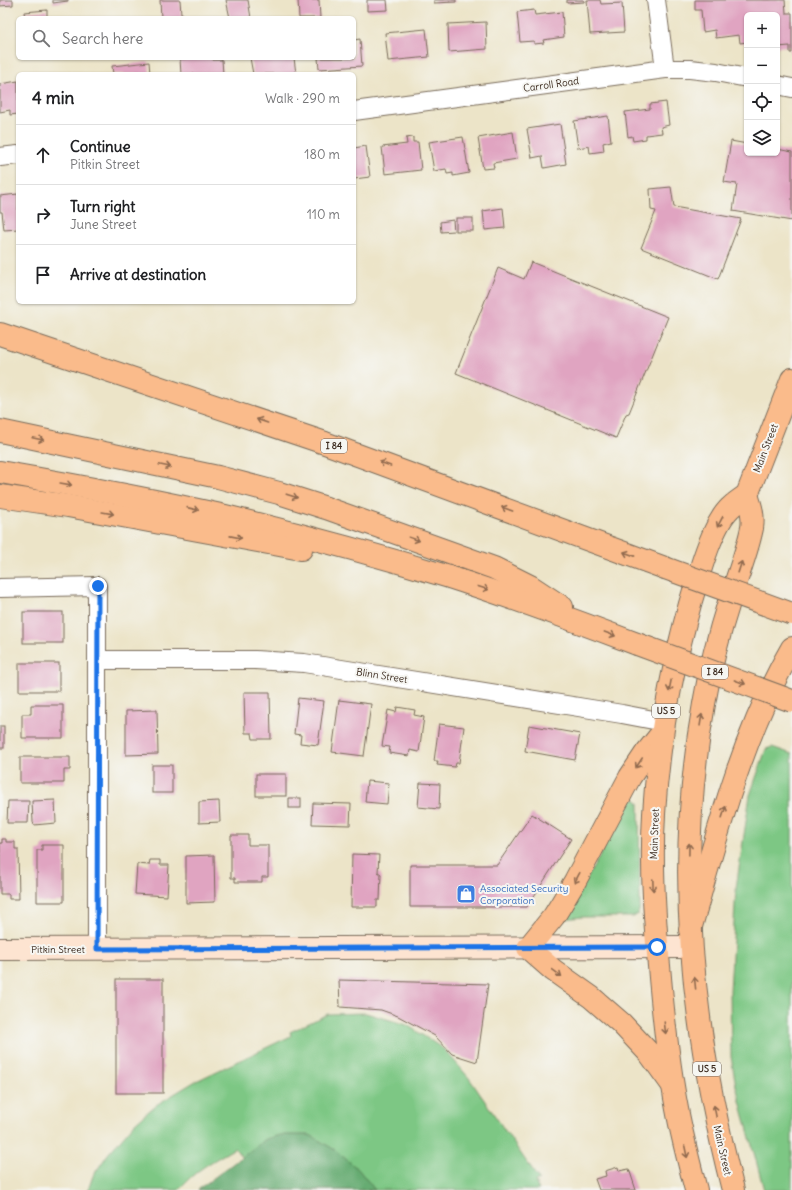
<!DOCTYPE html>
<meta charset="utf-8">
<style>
:root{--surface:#fff;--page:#f2f2f2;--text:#202124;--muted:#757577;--line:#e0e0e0}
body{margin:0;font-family:Delius,sans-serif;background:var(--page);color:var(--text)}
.controls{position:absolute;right:12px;top:12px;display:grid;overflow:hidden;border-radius:6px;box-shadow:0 1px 3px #0004}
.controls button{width:36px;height:36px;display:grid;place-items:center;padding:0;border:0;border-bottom:1px solid var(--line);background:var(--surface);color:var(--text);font:20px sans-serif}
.stop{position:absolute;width:12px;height:12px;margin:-9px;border:3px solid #1a73e8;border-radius:50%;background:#fff}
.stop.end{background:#1a73e8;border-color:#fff;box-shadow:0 1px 4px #0008}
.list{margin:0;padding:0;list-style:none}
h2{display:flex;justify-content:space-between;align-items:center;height:52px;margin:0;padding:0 16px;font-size:17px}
h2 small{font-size:13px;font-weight:400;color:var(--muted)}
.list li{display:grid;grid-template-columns:26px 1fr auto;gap:12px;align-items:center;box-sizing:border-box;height:60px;padding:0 16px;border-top:1px solid var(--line)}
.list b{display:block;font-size:15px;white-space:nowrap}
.list p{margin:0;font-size:13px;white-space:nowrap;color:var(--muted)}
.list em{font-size:13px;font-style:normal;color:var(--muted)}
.icon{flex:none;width:22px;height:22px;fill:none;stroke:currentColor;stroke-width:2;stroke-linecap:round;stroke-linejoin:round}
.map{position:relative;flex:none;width:792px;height:1190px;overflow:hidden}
.search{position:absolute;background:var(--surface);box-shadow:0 1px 3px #0004;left:16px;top:16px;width:340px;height:44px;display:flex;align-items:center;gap:10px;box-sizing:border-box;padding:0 14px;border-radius:6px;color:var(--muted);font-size:15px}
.panel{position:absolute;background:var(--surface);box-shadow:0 1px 3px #0004;left:16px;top:72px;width:340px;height:232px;border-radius:6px}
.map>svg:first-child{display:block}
.green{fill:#7dc784;stroke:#5c7851}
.forest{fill:#66ac72;stroke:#506b48}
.building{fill:#e0a4c1}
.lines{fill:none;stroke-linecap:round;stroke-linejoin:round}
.minor-casing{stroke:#796b5a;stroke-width:20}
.secondary-casing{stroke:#796b5a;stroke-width:24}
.trunk-casing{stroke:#796b5a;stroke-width:24}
.motorway-casing{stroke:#796b5a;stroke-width:24}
.minor{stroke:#fff;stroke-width:18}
.secondary{stroke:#fde4d1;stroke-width:22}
.trunk{stroke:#fabb8b;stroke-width:22}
.motorway{stroke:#fabb8b;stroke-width:22}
.motorway-bridge-casing{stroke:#796b5a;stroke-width:24;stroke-linecap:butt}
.motorway-bridge{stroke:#fabb8b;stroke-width:22}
.oneway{stroke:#916b4f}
.route{stroke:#1a73e8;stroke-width:5}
.labels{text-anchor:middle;stroke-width:4;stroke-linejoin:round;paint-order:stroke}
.shield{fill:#f6f6f2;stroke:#73675e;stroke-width:1}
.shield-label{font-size:9px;font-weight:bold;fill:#3b2a1e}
.street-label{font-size:10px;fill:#3b2a1e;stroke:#f6f6f2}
.shop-label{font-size:10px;fill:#366cbe;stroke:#f6f6f2;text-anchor:start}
</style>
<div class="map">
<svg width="792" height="1190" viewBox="0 0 792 1190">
<rect width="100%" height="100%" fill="#f6f6f2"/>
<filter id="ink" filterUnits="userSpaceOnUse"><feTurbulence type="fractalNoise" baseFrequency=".025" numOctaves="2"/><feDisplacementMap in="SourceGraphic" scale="8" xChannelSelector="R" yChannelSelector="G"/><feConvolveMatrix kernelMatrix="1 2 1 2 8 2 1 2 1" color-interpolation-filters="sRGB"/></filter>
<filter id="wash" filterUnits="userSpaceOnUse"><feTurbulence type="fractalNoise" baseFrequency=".012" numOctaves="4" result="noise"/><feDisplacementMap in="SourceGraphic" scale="16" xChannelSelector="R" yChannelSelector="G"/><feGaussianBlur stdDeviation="0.9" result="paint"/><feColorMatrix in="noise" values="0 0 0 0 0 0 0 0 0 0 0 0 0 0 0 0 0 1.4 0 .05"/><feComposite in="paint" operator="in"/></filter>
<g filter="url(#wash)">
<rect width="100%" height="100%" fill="#ece4c8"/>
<g class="green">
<polygon points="772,747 792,754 792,1190 764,1190 736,1086 731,1057 730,991 736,888 750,795 766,749"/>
<path d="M633,799L637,800L639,803L640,905C639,911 639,915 633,917H582L565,919L629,802Z"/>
<path d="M366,1013L407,1025L445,1050L469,1078L539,1180L535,1182L539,1190H265L235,1148C215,1160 193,1171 179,1190H88L93,1176L108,1154L135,1123L156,1105L194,1082L291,1036L290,1032L328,1014Z"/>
</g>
<polygon class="forest" points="280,1135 310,1135 335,1150 358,1169 375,1190 198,1190 200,1188 266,1139"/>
<g id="blocks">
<g class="building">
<polygon points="0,0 13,0 13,5 0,6"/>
<polygon points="53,0 68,0 68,1 53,3"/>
<polygon points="160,0 180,0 181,14 185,16 185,18 161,18"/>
<polygon points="226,0 248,0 251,18 230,18"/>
<polygon points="298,0 319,0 320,18 299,18"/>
<polygon points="367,0 387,0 388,10 367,11"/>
<polygon points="434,0 456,0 456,2 434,3"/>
<polygon points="567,0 584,0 584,2 567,3"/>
<polygon points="587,0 600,0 601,4 622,3 624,32 590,34"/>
<polygon points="695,0 785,0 786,13 792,13 792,53 790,53 790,46 777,47 777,15 747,15 747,42 740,43 739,35 716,38 715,30 703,32 701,10 695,10"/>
<polygon points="47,10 47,18 25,18 24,12"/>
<polygon points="534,10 535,15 562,12 564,37 543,40 544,43 534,44 534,41 520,42 517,12"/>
<polygon points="486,22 487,49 449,52 448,24"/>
<polygon points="426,29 429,57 388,61 385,33"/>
<polygon points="360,39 362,66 319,69 318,58 354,58 354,40"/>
<polygon points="198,58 212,58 213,60 222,60 223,74 181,74 180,59"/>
<polygon points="250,58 294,58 296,74 253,74"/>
<polygon points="149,62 150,74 113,74 112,66"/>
<polygon points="18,81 18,114 10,115 10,110 0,112 0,84"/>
<polygon points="666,102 669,125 661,127 662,133 646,135 646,139 633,141 632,136 628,137 625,112 650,109 650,104"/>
<polygon points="608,116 611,141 603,143 604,151 590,153 589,146 578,148 574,121"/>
<polygon points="560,124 566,164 544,168 542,156 532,158 527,129"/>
<polygon points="513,132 517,159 493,163 494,168 483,169 478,138"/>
<polygon points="413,137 413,142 418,142 421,170 385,174 382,147 407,144 406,138"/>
<polygon points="463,137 469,173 453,176 453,173 447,174 446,169 434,171 429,142"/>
<polygon points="731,141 747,144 747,153 777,153 777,149 792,152 792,221 733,211 737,184 724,182"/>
<polygon points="366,146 370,177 354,179 354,148"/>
<polygon points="671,187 674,207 741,219 718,279 641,248 656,211 651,210 650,189"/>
<polygon points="18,194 18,229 4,230 2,212 0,212 0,196"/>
<polygon points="503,208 505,228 485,230 483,211"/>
<rect x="456" y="218" width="17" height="13"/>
<polygon points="453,220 454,231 441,232 440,222"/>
<polygon points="531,262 668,317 629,413 626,414 616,438 456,373 498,268 524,279"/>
<rect x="23" y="612" width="40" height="31"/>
<rect x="19" y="663" width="40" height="28"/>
<polygon points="244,692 270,692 271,739 253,739 252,733 245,733"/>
<polygon points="298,698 324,701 318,745 300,743 301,735 294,734"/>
<polygon points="339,700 371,704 364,756 332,752"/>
<polygon points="31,705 63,705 63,738 22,738 22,714 31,714"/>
<polygon points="397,707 415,710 414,715 424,717 419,752 410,750 409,756 389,753 390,747 382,746 388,710 396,712"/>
<polygon points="157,710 158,754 126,755 126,711"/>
<polygon points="439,724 464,727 459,763 456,763 455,767 437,765 438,761 434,761"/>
<polygon points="529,725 580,734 575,760 525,751"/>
<rect x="0" y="726" width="4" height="22"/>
<polygon points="20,757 70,757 70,770 64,770 64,783 20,783"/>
<rect x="152" y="765" width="20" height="28"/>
<rect x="256" y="774" width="30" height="22"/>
<polygon points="367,781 389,783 387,804 365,802"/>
<polygon points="420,783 440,784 439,809 418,807"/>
<rect x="289" y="798" width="12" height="10"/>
<polygon points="55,800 56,823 34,825 33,822 32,801"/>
<polygon points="8,801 29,801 28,823 7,823"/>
<polygon points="219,801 220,822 199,823 199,802"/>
<polygon points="313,803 351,804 350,825 312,824"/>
<polygon points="532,814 571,839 527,907 410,907 410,865 497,865"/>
<polygon points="231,835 248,835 248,845 268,845 268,877 262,877 262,882 235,882 235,878 231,878"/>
<polygon points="2,839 6,839 6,842 15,842 15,849 18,849 19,899 9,899 9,894 0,894 0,843 2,843"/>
<polygon points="42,845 64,845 64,902 37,902 37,850 42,850"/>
<polygon points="352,854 379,855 378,872 381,874 380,900 377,900 377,907 351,907"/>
<polygon points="214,855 215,902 186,903 186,856"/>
<polygon points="150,860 160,860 160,865 169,865 167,896 135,894 137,864 149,865"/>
<rect x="116" y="979" width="47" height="114"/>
<polygon points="339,980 488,984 477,1062 452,1054 435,1036 398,1016 381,1010 340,1007"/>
<polygon points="618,1167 619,1171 629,1169 636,1190 599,1190 595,1179 606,1176 605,1171"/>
</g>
</g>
</g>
<g filter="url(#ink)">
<use href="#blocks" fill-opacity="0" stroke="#796b5a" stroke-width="1"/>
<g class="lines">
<g class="minor-casing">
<g id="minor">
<polyline points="656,0 665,69"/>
<polyline points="777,85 792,88"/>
<polyline points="354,111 665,69 690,69 716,72 747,78"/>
<polyline points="0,157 18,155"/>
<polyline points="0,588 97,586 97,949"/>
<polyline points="97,660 255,660 304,663 622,714 664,722"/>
</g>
</g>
<g class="secondary-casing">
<polyline id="secondary" points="0,949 691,947"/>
</g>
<g class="trunk-casing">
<g id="trunk">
<polyline points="662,733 646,753 630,777 575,881 562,903 554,916 528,948 553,970 591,997 621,1023 650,1054 671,1083"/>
<path d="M696,1190C689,1163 682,1136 677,1109C668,1062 663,1014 659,966C654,915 651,865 654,814C658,743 671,673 690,604C698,578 711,526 730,508C735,503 741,499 747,495L792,379"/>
<path d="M733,1190C692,1030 674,868 704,704C710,668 719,633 730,599C738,575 747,552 752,528C754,516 751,506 747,495"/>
</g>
</g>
<g class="motorway-casing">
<g id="motorway">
<polyline points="0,334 325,443 665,568"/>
<polyline points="0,431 218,477 279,493 326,508 494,568 530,586 562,607"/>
<path d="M0,472C75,485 151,499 225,516C299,534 373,554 446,576C511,597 574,620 637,644"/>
<polyline points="0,496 68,506 301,549"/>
<path d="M690,930C717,834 742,735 792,648"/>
</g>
</g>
<use href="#minor" class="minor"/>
<use href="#secondary" class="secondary"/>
<use href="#trunk" class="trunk"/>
<use href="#motorway" class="motorway"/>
<g class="motorway-bridge-casing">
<g id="motorway-bridge">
<polyline points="665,568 792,614"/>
<polyline points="637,644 792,701"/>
</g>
</g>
<use href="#motorway-bridge" class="motorway-bridge"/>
</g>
<defs><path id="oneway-shaft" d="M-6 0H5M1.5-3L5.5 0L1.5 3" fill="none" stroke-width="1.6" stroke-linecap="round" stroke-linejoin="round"/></defs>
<g class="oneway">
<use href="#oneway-shaft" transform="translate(262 421) rotate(-161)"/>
<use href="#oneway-shaft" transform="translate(38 439) rotate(12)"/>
<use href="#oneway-shaft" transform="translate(385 464) rotate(-160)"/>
<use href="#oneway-shaft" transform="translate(165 466) rotate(12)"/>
<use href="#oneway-shaft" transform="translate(66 484) rotate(10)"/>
<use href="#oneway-shaft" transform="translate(292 496) rotate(18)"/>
<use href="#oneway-shaft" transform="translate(193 509) rotate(13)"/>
<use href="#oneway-shaft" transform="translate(507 509) rotate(-160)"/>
<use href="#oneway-shaft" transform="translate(108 513) rotate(10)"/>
<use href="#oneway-shaft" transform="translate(720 522) rotate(118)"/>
<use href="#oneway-shaft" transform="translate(236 537) rotate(11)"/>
<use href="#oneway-shaft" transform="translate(414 539) rotate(19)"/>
<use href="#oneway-shaft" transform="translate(629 554) rotate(-160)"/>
<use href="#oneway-shaft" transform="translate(740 567) rotate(-72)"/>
<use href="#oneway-shaft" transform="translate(483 588) rotate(18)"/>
<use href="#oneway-shaft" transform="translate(610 634) rotate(20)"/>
<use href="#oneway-shaft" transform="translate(740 682) rotate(20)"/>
<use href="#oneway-shaft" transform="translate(670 686) rotate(101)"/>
<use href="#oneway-shaft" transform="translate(701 720) rotate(-81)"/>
<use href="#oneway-shaft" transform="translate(639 763) rotate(123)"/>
<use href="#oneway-shaft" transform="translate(724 812) rotate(-72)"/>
<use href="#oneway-shaft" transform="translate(689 849) rotate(-89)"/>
<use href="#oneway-shaft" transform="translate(577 878) rotate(118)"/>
<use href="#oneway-shaft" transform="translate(653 885) rotate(88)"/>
<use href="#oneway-shaft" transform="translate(557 973) rotate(36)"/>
<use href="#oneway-shaft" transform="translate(695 983) rotate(-96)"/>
<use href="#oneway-shaft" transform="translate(665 1028) rotate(83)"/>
<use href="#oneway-shaft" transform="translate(715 1111) rotate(-101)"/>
<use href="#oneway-shaft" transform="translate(686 1152) rotate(78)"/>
</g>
</g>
<g class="lines" filter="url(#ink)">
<polyline class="route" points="98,586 97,949 657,947"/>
</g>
<defs>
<g id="shop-square" transform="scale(1)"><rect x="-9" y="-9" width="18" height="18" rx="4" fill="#3f7fe0" stroke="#f6f6f2"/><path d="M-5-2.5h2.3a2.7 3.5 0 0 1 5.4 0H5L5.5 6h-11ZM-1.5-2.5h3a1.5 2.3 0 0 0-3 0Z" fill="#fff"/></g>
</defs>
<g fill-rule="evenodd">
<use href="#shop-square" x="466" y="894"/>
</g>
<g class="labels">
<g class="shield">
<rect x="321" y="439" width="26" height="14" rx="3"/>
<rect x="702" y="665" width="26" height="14" rx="3"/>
<rect x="652" y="704" width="28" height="14" rx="3"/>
<rect x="693" y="1062" width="28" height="14" rx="3"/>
</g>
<g class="shield-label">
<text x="334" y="449">I 84</text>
<text x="715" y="675">I 84</text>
<text x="666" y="714">US 5</text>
<text x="707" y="1072">US 5</text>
</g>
<g class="street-label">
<text transform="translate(551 84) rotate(-8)" y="4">Carroll Road</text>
<text transform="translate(765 448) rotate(-69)" y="4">Main Street</text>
<text transform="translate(382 675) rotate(9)" y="4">Blinn Street</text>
<text transform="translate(654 834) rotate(-88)" y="4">Main Street</text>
<text x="58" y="953">Pitkin Street</text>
<text transform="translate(723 1150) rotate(77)" y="4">Main Street</text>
</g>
<g class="shop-label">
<text x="480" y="892">Associated Security<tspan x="480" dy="12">Corporation</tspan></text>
</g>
</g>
</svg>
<div class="controls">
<button>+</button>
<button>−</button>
<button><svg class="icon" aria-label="locate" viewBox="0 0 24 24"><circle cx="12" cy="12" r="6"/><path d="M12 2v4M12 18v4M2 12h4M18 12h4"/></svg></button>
<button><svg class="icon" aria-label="layers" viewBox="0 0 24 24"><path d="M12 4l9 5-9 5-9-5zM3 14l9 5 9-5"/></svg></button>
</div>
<div class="stop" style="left:657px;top:947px"></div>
<div class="stop end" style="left:98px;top:586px"></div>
<div class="search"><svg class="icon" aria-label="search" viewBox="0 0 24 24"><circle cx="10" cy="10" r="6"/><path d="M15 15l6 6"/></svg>Search here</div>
<section class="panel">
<h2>4 min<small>Walk · 290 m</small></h2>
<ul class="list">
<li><svg class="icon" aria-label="ahead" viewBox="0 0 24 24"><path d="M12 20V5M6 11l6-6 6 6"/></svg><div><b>Continue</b><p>Pitkin Street</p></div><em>180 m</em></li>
<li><svg class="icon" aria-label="right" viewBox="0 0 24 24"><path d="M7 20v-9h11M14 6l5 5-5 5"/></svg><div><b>Turn right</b><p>June Street</p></div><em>110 m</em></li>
<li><svg class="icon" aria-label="arrive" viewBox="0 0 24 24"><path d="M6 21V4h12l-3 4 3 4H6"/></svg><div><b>Arrive at destination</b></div></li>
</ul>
</section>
</div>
